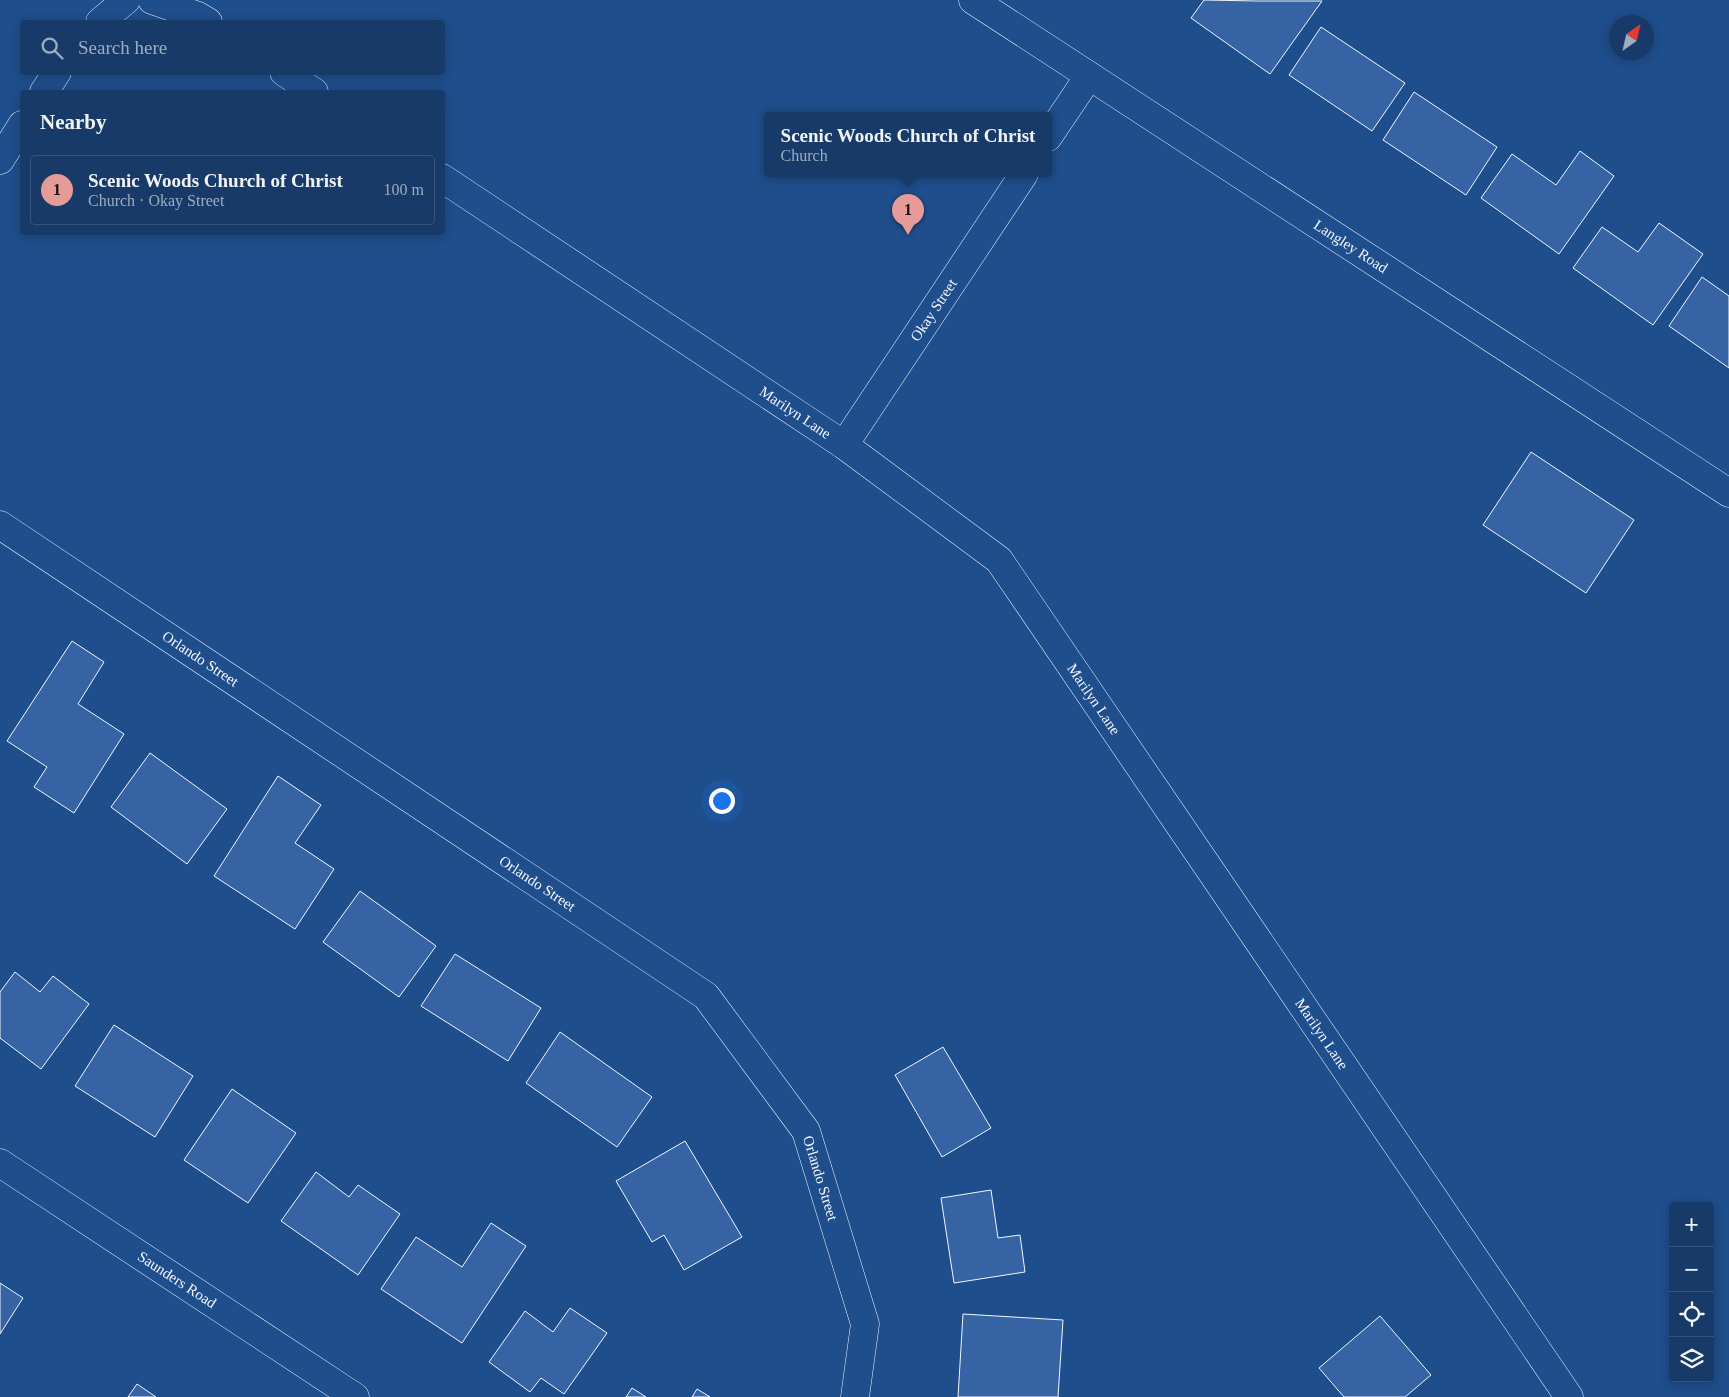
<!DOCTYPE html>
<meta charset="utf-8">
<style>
:root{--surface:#173a69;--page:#244571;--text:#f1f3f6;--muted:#9eadc0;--line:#36547d;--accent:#e69b98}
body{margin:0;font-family:"Times New Roman",serif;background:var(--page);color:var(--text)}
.controls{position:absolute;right:15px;bottom:15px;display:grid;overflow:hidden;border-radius:5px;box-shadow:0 2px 12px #0003}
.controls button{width:45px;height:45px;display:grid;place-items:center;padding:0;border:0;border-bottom:1px solid var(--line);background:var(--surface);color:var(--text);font:25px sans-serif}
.compass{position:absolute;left:1609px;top:15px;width:45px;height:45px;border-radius:50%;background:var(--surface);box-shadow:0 2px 12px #0003;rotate:34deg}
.you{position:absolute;left:721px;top:800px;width:18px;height:18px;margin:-12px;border:4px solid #fff;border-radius:50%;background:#1a73e8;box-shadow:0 0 0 8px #1a73e833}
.badge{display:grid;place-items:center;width:32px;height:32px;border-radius:50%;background:var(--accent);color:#111;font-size:16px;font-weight:700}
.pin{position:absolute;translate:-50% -41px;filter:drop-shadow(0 1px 2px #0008)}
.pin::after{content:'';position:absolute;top:26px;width:18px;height:15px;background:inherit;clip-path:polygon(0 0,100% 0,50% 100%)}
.popup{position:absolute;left:764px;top:112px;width:288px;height:65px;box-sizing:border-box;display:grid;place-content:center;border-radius:5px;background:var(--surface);filter:drop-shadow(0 1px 4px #0005);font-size:16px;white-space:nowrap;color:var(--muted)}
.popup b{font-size:19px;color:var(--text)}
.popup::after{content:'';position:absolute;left:50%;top:100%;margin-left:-10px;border:10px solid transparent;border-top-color:var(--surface)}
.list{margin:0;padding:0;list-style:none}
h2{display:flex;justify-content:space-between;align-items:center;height:65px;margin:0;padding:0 20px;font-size:21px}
h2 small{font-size:16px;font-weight:400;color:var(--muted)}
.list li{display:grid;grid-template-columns:32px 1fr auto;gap:15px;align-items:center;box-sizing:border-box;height:70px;margin:0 10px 10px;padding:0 10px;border:1px solid var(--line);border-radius:5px}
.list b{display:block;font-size:19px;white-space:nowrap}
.list p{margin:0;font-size:16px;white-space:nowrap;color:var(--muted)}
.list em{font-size:16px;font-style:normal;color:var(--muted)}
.icon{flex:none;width:28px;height:28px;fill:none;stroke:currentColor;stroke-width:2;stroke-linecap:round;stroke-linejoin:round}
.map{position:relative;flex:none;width:1729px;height:1397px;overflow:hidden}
.search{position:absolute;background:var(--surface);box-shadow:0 2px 12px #0003;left:20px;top:20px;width:425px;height:55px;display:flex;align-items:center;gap:12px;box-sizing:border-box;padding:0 18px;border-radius:5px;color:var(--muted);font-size:19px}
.panel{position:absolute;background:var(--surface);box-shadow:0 2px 12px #0003;left:20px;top:90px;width:425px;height:145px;border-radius:5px}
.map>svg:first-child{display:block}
.building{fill:#3563a3;stroke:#f2f6ff}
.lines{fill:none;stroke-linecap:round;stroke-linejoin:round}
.street-casing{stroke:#f2f6ff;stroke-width:29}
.secondary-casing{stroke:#f2f6ff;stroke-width:29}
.street{stroke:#1f4e8c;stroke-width:28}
.secondary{stroke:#1f4e8c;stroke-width:28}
.labels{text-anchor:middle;stroke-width:4;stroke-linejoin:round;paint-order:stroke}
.street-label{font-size:15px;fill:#f2f6ff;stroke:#1f4e8c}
</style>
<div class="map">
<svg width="1729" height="1397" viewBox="0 0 1729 1397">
<rect width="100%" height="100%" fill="#1f4e8c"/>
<g class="building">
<polygon points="1204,0 1258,1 1322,1 1270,74 1191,18"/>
<polygon points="1321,27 1405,83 1372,131 1289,75"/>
<polygon points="1414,92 1497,147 1466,195 1383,140"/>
<polygon points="1580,151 1614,176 1559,254 1481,198 1512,154 1556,185"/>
<polygon points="1659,223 1703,254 1653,325 1573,268 1602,227 1638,252"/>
<polygon points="1702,277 1729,296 1729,368 1669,326"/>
<polygon points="1531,452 1634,520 1586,593 1483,525"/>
<polygon points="72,641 104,662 78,704 124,734 74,813 34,787 47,767 7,741"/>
<polygon points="150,753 227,809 187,864 111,807"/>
<polygon points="278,776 321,805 295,843 334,869 295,929 214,876"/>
<polygon points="360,891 436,946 399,997 323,942"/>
<polygon points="455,954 541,1008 508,1061 421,1006"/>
<polygon points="15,972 40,992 53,976 89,1004 41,1069 0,1038 0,992"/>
<polygon points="114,1025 193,1076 155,1137 75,1086"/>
<polygon points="560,1032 652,1097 617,1147 526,1083"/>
<polygon points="943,1047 991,1128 942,1157 895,1075"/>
<polygon points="232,1089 296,1133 248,1203 184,1160"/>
<polygon points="685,1141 742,1237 684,1270 664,1235 652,1242 616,1181"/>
<polygon points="316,1172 349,1197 358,1185 400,1214 358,1275 281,1221"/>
<polygon points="991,1190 998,1238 1020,1235 1025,1272 954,1283 941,1198"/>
<polygon points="491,1223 526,1246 462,1343 381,1289 416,1237 462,1267"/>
<polygon points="0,1283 23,1298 0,1334"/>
<polygon points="570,1308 607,1333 564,1394 541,1378 530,1392 489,1362 525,1311 553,1332"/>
<polygon points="963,1314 1063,1320 1058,1397 958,1397"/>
<polygon points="1380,1316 1431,1375 1405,1397 1344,1397 1319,1368"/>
<polygon points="137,1384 156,1397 128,1397"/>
<polygon points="632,1388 646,1397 626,1397"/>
<polygon points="697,1389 710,1397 692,1397"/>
</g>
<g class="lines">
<g class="street-casing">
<g id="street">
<polyline points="152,0 198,16 208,22"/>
<polyline points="100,22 126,0"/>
<polyline points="284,72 314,92"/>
<polyline points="44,92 57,72"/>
<polyline points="1048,137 1089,76"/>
<polyline points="0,160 22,125"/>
<path id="s1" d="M442,178L844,445L999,560L1569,1397"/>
<path id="s2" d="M844,445L1024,174"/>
<path id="s3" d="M0,525L706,996L806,1131L865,1324L855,1397"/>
<path id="s4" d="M0,1163L355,1397"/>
</g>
</g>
<g class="secondary-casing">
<g id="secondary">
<path id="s5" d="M973,0L1729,493"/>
</g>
</g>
<use href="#street" class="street"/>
<use href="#secondary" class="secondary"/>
</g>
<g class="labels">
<g class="street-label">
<text dy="5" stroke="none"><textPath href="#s5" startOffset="451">Langley Road</textPath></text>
<text dy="5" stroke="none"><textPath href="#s2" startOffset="162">Okay Street</textPath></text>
<text dy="5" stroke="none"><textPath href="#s1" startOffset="424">Marilyn Lane</textPath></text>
<text dy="5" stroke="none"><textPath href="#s3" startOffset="241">Orlando Street</textPath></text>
<text dy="5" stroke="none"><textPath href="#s1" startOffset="844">Marilyn Lane</textPath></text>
<text dy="5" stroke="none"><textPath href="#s3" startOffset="646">Orlando Street</textPath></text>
<text dy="5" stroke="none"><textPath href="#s1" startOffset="1249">Marilyn Lane</textPath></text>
<text dy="5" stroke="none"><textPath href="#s3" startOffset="1066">Orlando Street</textPath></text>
<text dy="5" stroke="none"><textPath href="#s4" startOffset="212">Saunders Road</textPath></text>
</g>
</g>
</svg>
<div class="controls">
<button>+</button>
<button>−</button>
<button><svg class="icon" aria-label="locate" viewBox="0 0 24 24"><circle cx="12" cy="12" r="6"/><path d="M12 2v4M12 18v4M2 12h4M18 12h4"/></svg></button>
<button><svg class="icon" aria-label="layers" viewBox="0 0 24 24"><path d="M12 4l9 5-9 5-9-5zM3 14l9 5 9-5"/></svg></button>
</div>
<svg class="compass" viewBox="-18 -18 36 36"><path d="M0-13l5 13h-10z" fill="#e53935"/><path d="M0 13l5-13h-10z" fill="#9eadc0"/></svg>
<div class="you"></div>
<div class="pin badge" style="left:908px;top:235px">1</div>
<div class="popup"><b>Scenic Woods Church of Christ</b>Church</div>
<div class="search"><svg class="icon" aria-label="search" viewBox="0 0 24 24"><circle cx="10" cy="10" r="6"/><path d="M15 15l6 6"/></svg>Search here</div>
<section class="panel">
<h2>Nearby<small></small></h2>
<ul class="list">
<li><span class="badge">1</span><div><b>Scenic Woods Church of Christ</b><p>Church · Okay Street</p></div><em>100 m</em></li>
</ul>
</section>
</div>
